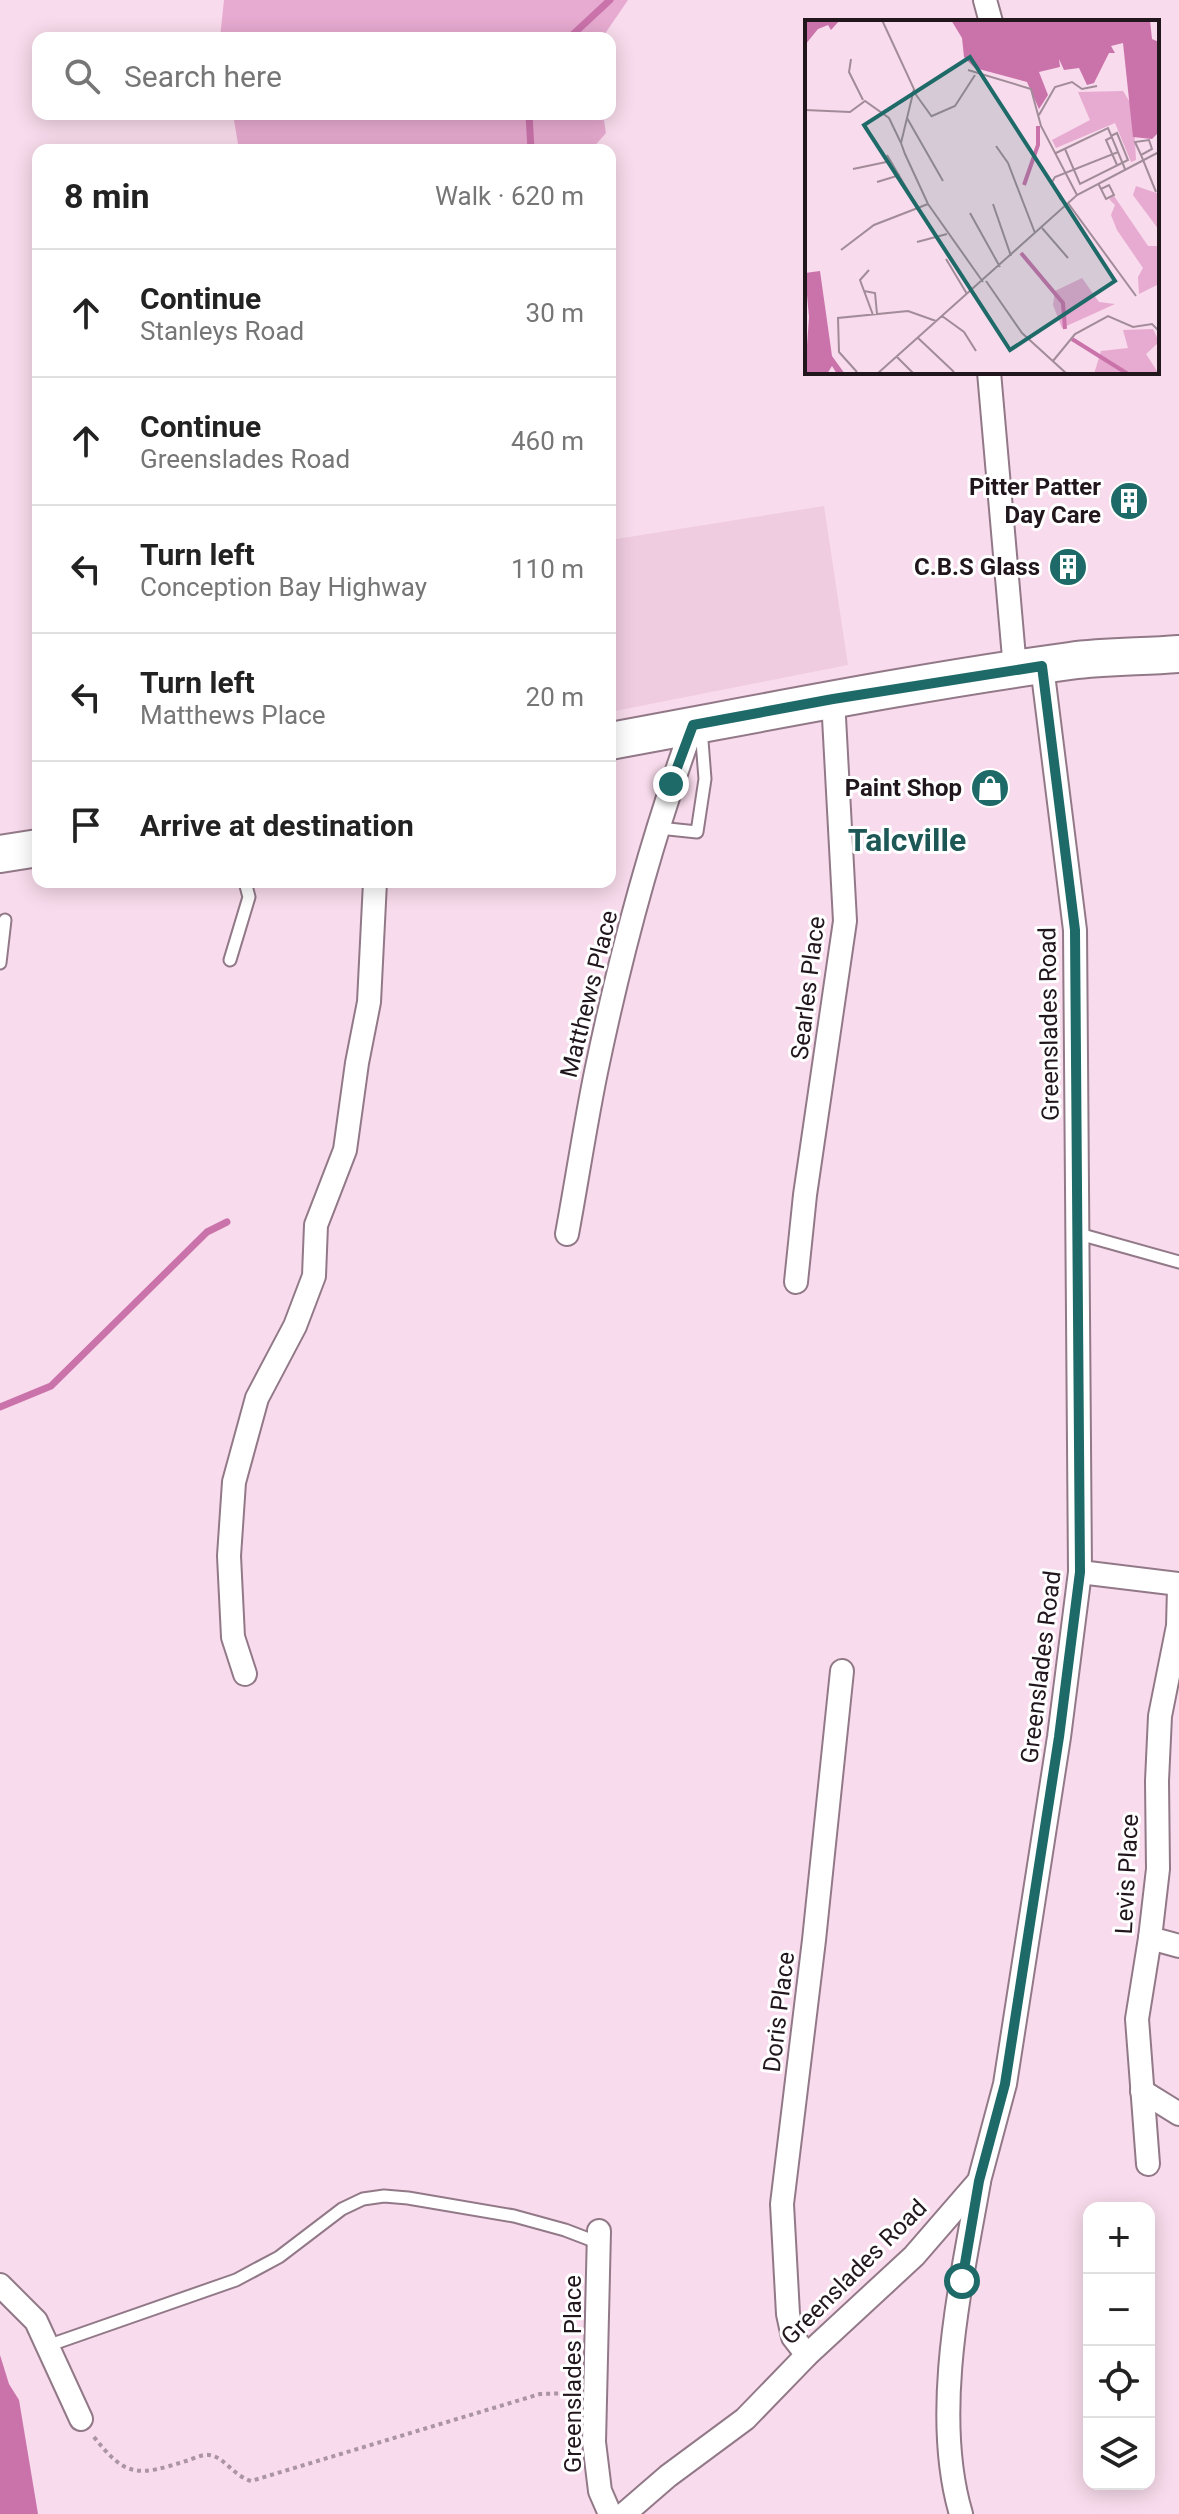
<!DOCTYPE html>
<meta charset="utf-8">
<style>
:root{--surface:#fff;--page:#f6f6f6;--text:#222;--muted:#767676;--line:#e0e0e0}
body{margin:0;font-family:Roboto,sans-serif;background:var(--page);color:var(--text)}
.controls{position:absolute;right:24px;bottom:24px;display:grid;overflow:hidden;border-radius:16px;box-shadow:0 4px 20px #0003}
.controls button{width:72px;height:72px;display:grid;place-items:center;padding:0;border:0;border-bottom:2px solid var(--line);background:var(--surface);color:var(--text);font:40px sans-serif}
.stop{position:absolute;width:24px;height:24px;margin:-18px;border:6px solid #1e6a68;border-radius:50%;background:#fff}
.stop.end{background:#1e6a68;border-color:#fff;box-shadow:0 2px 8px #0008}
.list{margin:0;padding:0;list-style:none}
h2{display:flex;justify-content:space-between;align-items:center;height:104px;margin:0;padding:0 32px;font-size:34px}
h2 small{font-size:26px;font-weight:400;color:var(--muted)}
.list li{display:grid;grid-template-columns:52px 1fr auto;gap:24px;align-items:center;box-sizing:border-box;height:128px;padding:0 32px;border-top:2px solid var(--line)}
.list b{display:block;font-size:30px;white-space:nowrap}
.list p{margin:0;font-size:26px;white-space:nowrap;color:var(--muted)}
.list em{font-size:26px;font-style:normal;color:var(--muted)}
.icon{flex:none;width:44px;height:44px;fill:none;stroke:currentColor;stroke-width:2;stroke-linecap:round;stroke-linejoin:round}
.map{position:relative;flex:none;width:1179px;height:2514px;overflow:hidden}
.search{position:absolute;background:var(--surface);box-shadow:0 4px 20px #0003;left:32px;top:32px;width:584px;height:88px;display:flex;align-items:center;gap:20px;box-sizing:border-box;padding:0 28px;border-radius:16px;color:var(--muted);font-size:30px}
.panel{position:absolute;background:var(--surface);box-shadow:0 4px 20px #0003;left:32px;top:144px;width:584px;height:744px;border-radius:16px}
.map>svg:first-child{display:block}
.built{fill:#f0cce1}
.green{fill:#e7aad0}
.water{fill:#ca73ab}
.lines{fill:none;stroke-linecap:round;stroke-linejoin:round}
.stream{stroke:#ca73ab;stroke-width:7}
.lane-casing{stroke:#927988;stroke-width:15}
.street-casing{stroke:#927988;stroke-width:26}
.primary-casing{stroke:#927988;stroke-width:40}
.path{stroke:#ab95a2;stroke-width:4;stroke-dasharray:4 4;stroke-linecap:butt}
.lane{stroke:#fff;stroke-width:11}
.street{stroke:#fff;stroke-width:22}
.primary{stroke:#fff;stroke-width:36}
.route{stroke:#1e6a68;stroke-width:10}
.labels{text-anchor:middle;stroke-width:6;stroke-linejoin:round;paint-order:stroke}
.poi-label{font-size:24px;font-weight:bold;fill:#20161c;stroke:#fff;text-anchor:end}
.street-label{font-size:24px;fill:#20161c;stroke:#fff}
.district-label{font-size:32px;font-weight:bold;fill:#1d5856;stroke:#fff}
.inset-river{fill:none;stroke:#ca73ab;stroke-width:4}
.inset-road{fill:none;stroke:#a28c99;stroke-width:2}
.view{fill:#1e6a68;fill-opacity:0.15;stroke:#1e6a68;stroke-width:4}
.inset-edge{fill:none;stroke:#20161c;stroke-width:4}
</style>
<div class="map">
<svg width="1179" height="2514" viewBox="0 0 1179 2514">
<rect width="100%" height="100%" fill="#f8dbec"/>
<polygon class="built" points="824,506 848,665 610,712 610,540"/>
<g class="green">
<polygon points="224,0 628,0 602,38 220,38"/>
<polygon points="233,114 603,114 606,133 591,150 239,150"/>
</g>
<polygon class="water" points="0,2355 9,2384 19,2400 38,2514 0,2514"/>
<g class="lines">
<g class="stream">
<polyline points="569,38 610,0"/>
<polyline points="529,114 531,150"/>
<polyline points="0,1407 51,1386 207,1232 227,1222"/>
</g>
<g class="lane-casing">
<g id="lane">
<polyline points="659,828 697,832 705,779 701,728"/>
<polyline points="230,960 249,897 245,882"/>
<polyline points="0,963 5,920"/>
<polyline points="1079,1234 1179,1262"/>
<polyline points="47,2346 236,2280 279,2257 342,2209 363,2199 384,2196 408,2198 514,2216 565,2230 599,2243"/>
</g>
</g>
<g class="street-casing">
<g id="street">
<polyline points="985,0 991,22"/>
<polyline points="989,372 1015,669"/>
<path d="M567,1234C577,1180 585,1126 596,1072C620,957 653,834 693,725"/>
<polyline points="796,1282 805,1195 845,921 833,699"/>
<polyline points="1080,1572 1179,1584"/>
<polyline points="245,1674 233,1637 229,1556 234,1482 257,1398 295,1326 314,1276 316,1225 345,1150 357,1063 369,1002 375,882"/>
<polyline points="1150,1938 1179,1946"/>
<polyline points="1142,2091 1179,2114"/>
<polyline points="1148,2164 1137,2019 1150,1938 1158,1869 1157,1781 1160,1716 1178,1626 1179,1588"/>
<polyline points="599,2231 594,2442 600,2491 610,2514"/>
<polyline points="0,2285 36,2321 81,2419"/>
<polyline points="807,2355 793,2337 788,2314 782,2204 814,1940 842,1671"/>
<polyline points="624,2514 668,2476 745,2419 807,2355 914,2256 979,2181 1005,2084 1059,1737 1080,1572 1075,930 1042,666"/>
<path d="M961,2514C931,2413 961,2284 979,2182"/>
</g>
</g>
<g class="primary-casing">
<g id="primary">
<path d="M610,741C763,713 916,682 1070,661C1106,656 1143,657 1179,654"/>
<polyline points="0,854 38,848"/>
</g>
</g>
<path class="path" d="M94,2437C126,2478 138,2476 186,2461C193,2459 202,2454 209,2455C225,2457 232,2475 251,2481L540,2394L575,2393"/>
<use href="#lane" class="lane"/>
<use href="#street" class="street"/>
<use href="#primary" class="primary"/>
</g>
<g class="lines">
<polyline class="route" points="671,784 693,725 833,699 1042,666 1075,930 1080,1572 1059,1737 1005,2084 979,2181 962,2281"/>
</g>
<defs>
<g id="building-disc" transform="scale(2)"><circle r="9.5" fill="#1e6a68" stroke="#fff"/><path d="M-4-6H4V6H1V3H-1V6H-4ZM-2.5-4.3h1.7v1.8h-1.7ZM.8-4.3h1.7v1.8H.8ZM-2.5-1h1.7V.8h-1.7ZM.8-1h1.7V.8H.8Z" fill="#fff"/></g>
<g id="shop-disc" transform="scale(2)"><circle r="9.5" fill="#1e6a68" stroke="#fff"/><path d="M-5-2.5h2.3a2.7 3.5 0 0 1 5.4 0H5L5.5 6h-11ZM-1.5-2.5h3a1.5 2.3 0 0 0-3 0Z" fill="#fff"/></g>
</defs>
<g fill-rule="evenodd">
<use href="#building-disc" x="1129" y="501"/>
<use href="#building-disc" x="1068" y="567"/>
<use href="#shop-disc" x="990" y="788"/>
</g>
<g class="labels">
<g class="poi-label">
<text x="1101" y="495">Pitter Patter<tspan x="1101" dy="28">Day Care</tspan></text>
<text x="1040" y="575">C.B.S Glass</text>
<text x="962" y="796">Paint Shop</text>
</g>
<g class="street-label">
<text transform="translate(808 988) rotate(-83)" y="8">Searles Place</text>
<text transform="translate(589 994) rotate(-76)" y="8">Matthews Place</text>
<text transform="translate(1049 1024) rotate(-91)" y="8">Greenslades Road</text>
<text transform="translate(1041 1667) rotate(-83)" y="8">Greenslades Road</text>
<text transform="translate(1127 1874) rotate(-87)" y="8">Levis Place</text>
<text transform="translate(779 2012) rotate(-83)" y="8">Doris Place</text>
<text transform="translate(854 2272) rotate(-45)" y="8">Greenslades Road</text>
<text transform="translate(573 2374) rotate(-90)" y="8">Greenslades Place</text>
</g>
<g class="district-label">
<text x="907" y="851">Talcville</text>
</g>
</g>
<g transform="translate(805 20)">
<rect width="354" height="354" fill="#f8dbec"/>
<path d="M318,71L328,87L331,140L326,142L310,103L251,128L247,120L285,100L273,72ZM331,166L354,174V210L328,175ZM309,176L343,226H354V264L334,274L333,257L338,248L312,210L306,195L310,185L304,179ZM277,258L294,282L310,284L257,308L248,285L250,271ZM348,309L354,322L341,334L354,354H289L296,331L323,328L318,310Z" fill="#e7aad0"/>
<path d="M0,0H35L26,10L23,5L13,9L0,25ZM146,0H345L347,19L354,22V112L347,119L328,117L318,23L306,26L310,33H304L289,63L282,65L274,48L259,50L254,39L255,47L234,52L243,75L234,89L222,62L170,48L159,37L157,18ZM15,251L27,336L40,354H32L27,346L22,354H0L4,297L0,253Z" fill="#ca73ab"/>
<path class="inset-river" d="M219,165L233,125V106M216,233L258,283L260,309M267,319L323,354"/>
<path class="inset-road" d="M77,0L109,69L96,123L100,134L123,184L178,262M46,39L44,52L58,80M163,50L226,69L236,106L272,175M109,72L127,97M0,90L45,92L60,81L84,98L96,123M234,95L250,67L267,62L277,69L292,66M127,96L150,86L170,55M102,98L138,161M307,117L301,120L312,145M191,126L203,143L230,213M260,129L275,164L323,140L312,113L306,116M251,133L303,108L313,132M82,135L113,188M336,135L330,122L344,120L347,129L336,135L351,172M48,149L86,141M72,162L95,155M293,163L301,179L309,175L304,165L296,169M256,180L247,162L250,157L313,132L320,149M263,183L331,276M188,184L206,236M165,193L195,247M237,208L263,238M112,222L142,214M36,230L69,205L123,184M141,239L162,274M64,250L55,260L68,295M181,261L217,313L262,354M59,271L70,273L72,294M137,296L159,312L171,331M112,317L149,352M92,337L109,354M248,341L270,314L303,296L328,307L347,304L354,311M52,352L34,332L33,298L103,291L131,301M72,354L272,175L354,132"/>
<path class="view" d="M165,37L310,261L205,330L59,105Z"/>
<rect width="354" height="354" class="inset-edge"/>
</g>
</svg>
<div class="controls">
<button>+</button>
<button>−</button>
<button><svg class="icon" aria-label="locate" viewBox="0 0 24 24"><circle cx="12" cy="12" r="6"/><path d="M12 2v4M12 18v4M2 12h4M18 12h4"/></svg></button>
<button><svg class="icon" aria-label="layers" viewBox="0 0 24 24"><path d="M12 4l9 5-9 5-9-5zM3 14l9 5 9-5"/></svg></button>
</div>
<div class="stop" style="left:962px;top:2281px"></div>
<div class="stop end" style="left:671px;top:784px"></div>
<div class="search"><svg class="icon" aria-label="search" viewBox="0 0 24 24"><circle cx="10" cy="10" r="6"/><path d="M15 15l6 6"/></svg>Search here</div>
<section class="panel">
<h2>8 min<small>Walk · 620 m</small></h2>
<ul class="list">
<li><svg class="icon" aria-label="ahead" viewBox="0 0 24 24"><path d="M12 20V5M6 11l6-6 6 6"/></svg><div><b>Continue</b><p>Stanleys Road</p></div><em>30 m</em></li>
<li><svg class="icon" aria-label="ahead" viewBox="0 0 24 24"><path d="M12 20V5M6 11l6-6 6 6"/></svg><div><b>Continue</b><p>Greenslades Road</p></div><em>460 m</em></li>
<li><svg class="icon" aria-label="left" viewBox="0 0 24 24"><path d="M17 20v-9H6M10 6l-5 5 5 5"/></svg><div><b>Turn left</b><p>Conception Bay Highway</p></div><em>110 m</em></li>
<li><svg class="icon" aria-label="left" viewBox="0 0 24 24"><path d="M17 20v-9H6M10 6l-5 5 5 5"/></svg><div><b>Turn left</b><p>Matthews Place</p></div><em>20 m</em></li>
<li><svg class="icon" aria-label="arrive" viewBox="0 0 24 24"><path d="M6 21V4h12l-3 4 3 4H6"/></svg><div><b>Arrive at destination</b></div></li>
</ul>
</section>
</div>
